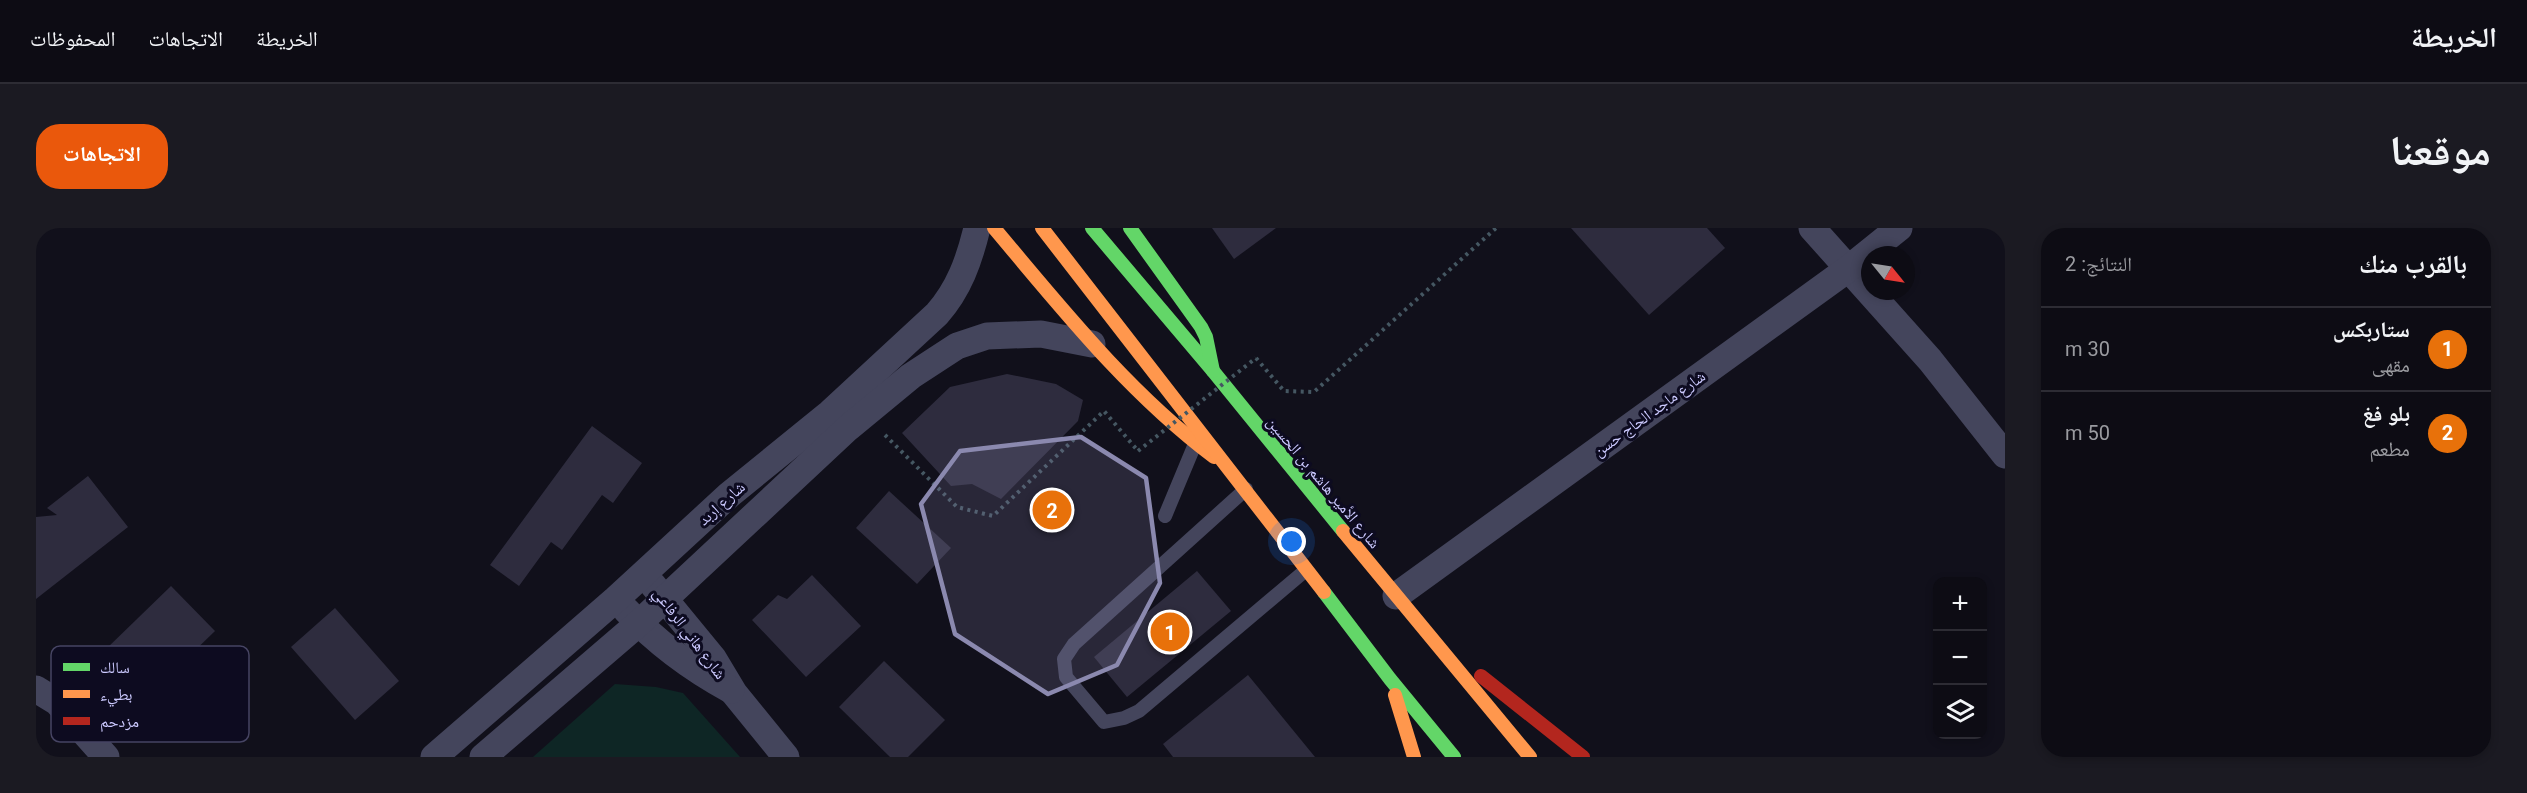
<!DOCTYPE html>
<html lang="ar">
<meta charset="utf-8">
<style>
:root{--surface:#0d0c14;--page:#1b1a22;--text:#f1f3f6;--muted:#9a9ba0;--line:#2d2c34;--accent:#ea580c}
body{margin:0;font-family:Roboto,"Noto Naskh Arabic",sans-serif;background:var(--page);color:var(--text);direction:rtl}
.controls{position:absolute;right:18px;bottom:18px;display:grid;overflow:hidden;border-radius:12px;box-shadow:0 3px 9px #0003}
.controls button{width:54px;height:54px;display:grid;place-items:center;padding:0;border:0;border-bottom:2px solid var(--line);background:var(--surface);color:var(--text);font:30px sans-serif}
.compass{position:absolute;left:1825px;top:18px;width:54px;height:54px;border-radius:50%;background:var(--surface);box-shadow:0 3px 9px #0003;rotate:120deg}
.you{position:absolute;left:1256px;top:314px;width:21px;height:21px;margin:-15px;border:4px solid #fff;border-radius:50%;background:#1a73e8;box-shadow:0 0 0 9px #1a73e833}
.badge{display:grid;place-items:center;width:39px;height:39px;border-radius:50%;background:var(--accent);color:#fff;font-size:20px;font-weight:700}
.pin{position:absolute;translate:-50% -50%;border:3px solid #fff;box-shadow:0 2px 6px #0006}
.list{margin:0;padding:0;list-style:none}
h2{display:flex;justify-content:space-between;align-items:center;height:78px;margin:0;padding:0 24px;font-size:26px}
h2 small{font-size:20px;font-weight:400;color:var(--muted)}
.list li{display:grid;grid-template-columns:39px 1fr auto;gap:18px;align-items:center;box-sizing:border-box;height:84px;padding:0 24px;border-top:2px solid var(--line)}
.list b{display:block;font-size:22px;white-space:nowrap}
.list p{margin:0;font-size:20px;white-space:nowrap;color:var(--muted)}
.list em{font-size:20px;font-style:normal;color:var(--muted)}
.icon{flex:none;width:33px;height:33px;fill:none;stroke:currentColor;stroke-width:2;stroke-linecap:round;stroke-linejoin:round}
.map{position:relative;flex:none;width:1969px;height:529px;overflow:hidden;direction:ltr;border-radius:24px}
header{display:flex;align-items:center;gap:36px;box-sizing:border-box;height:84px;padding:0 30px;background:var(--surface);border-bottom:2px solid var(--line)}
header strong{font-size:28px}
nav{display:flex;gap:33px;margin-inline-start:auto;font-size:21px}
.intro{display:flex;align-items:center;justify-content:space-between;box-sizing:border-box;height:144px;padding:0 36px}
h1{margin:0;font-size:42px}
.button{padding:15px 27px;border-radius:24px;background:var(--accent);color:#fff;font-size:21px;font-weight:700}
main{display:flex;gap:36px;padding:0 36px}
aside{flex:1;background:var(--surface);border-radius:24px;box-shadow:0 3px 9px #0003}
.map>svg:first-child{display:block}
.green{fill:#0e2625}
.building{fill:#2e2c3e}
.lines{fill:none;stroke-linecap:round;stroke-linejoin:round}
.path{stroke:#455762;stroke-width:4;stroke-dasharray:3 4.5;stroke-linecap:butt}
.lane{stroke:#44455c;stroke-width:14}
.street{stroke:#44455c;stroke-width:27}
.fast{stroke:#63d668;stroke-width:14}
.slow{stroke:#ff974d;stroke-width:14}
.jam{stroke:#b3261e;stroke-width:14}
.path-bridge{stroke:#455762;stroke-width:4;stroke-dasharray:3 4.5;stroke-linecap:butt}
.marked{fill:#8b89af;fill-opacity:0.2;stroke:#8b89af;stroke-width:4.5;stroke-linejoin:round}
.labels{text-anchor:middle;stroke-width:6;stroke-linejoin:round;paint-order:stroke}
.street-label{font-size:16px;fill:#cccaff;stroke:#0d0b20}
.key{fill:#0d0b20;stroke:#464463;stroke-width:1.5}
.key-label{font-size:16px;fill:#cccaff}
</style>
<header>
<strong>الخريطة</strong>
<nav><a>الخريطة</a><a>الاتجاهات</a><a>المحفوظات</a></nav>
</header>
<div class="intro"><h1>موقعنا</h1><a class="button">الاتجاهات</a></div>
<main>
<aside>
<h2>بالقرب منك<small>النتائج: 2</small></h2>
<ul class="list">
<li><span class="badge" style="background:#e8710a">1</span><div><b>ستاربكس</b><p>مقهى</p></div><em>30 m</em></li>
<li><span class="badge" style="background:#e8710a">2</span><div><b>بلو فغ</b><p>مطعم</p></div><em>50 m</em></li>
</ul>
</aside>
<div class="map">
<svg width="1969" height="529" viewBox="0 0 1969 529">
<rect width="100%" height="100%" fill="#11101b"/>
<polygon class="green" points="579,456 620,459 647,465 704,529 497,529"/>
<g class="building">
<polygon points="1176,0 1240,0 1198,31"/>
<polygon points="1535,0 1671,0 1689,20 1613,87"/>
<polygon points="971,146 1020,156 1047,172 1042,193 965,271 936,256 915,258 866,205 914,159"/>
<polygon points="556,198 606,235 577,275 566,267 526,322 515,314 483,358 454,337"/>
<polygon points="52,248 92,299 0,371 0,289 21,287 11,280"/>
<polygon points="853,263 915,320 881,356 820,300"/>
<polygon points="1161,343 1195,383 1091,469 1058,429"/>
<polygon points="776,347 825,398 770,449 716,392 742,367 751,371"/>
<polygon points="135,358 179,403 112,468 68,423"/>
<polygon points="299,380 363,453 319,492 255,419"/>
<polygon points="848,433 909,492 872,529 854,529 803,479"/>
<polygon points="1212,447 1279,529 1137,529 1127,516"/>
</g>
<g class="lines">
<g class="path">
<polyline points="1220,130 1248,163 1278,164 1460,0"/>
<polyline points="849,207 921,279 957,288 1068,183 1102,223"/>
</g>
<g class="lane">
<polyline points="1210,261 1038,416 1028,431 1030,449 1068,494 1088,490 1103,483 1270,342"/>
<polyline points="1129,288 1159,216"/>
</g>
<g class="street">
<polyline points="1776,0 1894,132 1969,227"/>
<polyline points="617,357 677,430 698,465 750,529"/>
<polyline points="1360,368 1812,41 1863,0"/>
<path d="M590,382C620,414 656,441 695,462"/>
<polyline points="0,461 21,474 70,529"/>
<path d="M398,529L580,371L693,267L794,185L901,86C923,61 933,33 941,0"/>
<polyline points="447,529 603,395 812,200 875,148 921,118 951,108 1005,106 1056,116"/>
</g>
<g class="fast">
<polyline points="1056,0 1177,143 1307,303"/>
<polyline points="1094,0 1165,99 1170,109 1177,143"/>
<polyline points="1288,364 1354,451 1418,529"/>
</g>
<g class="slow">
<path d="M958,0C1027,82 1092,164 1178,229"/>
<polyline points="1006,0 1288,364"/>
<polyline points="1307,303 1494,529"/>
<polyline points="1359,467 1378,529"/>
</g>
<polyline class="jam" points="1445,448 1547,529"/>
<polyline class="path-bridge" points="1102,223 1220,130"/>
</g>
<path class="marked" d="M1045,209L1110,250L1124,355L1081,437L1012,466L919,406L885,276L924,223Z"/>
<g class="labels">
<g class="street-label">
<text transform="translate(1613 185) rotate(-36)" y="6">شارع ماجد الحاج حسن</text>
<text transform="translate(1288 254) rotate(50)" y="6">شارع الأمير هاشم بن الحسين</text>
<text transform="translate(685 275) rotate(-42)" y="6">شارع إربد</text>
<text transform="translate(654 405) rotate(53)" y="6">شارع هاني الرفاعي</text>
</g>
</g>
<rect x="15" y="418" width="198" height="96" rx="9" class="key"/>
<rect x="27" y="435" width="27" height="8" fill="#63d668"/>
<rect x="27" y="462" width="27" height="8" fill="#ff974d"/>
<rect x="27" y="489" width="27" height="8" fill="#b3261e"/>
<g class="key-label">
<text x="64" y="445">سالك</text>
<text x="64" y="472">بطيء</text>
<text x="64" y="499">مزدحم</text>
</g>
</svg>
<div class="controls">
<button>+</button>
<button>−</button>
<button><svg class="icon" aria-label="layers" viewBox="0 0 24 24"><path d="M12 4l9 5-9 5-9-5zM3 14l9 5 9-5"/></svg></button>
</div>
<svg class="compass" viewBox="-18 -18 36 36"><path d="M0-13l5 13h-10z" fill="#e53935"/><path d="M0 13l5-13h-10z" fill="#9a9ba0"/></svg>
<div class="you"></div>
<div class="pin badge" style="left:1134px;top:404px;background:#e8710a">1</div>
<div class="pin badge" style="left:1016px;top:282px;background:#e8710a">2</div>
</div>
</main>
